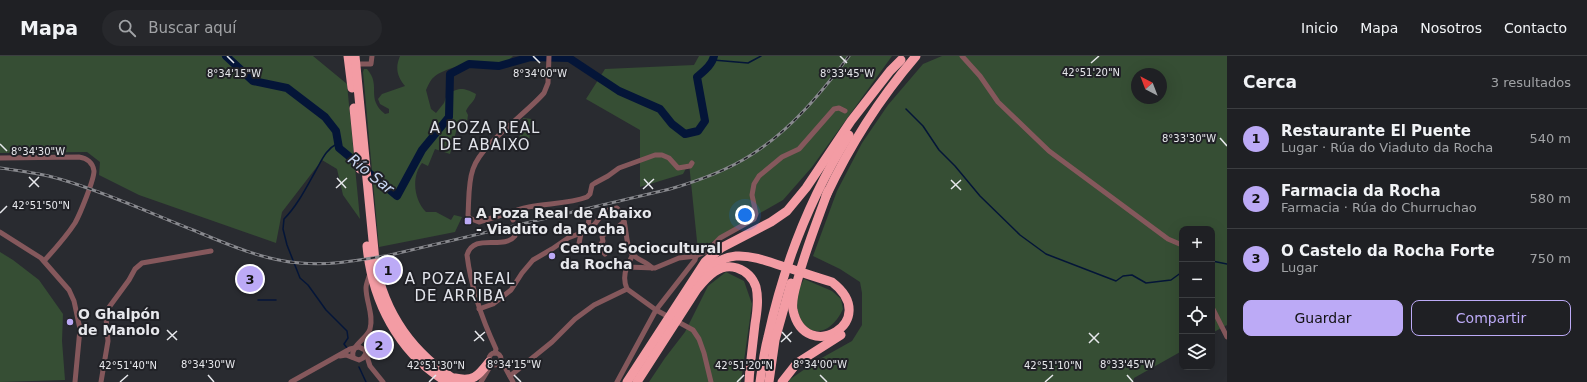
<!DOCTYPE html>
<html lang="es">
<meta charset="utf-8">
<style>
:root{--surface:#1f2024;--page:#27282c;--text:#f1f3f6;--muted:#a1a3a6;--line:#3c3e41;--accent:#bcaaf6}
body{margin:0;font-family:"DejaVu Sans",sans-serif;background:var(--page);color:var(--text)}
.controls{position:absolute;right:12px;bottom:12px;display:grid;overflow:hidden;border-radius:8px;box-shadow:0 4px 16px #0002}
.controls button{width:36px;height:36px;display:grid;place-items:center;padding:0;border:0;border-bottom:1px solid var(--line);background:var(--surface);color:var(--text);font:20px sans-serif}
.compass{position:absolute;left:1131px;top:12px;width:36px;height:36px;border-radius:50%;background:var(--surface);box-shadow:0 4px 16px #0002;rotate:318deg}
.you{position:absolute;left:745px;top:159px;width:14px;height:14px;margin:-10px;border:3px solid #fff;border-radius:50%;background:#1a73e8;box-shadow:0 0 0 6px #1a73e833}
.badge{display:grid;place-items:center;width:26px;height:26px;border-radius:50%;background:var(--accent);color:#111;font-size:13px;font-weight:700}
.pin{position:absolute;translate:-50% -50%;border:2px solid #fff;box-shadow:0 1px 4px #0006}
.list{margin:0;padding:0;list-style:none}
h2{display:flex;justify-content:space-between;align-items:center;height:52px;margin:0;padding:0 16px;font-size:17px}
h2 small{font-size:13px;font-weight:400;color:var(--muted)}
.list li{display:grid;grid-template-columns:26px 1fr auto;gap:12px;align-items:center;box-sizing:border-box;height:60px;padding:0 16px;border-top:1px solid var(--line)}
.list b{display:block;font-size:15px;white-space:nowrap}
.list p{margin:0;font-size:13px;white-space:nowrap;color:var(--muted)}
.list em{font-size:13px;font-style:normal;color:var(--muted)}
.actions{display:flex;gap:8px;padding:12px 16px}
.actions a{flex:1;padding:9px 0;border:1px solid var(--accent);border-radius:8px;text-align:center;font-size:14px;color:var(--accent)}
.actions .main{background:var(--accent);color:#111}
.icon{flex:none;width:22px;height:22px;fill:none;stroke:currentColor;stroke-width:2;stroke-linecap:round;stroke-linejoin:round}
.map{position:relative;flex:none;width:1227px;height:326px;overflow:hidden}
header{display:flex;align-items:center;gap:24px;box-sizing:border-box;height:56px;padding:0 20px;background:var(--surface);border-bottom:1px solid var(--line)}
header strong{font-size:19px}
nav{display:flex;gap:22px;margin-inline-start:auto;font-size:14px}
.search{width:280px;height:36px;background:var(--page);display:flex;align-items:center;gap:10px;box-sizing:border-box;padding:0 14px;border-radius:22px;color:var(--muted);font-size:15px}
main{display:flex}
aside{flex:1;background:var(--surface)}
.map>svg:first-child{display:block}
.green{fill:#364e34;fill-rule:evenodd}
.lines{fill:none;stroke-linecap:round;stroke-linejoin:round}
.stream{stroke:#041538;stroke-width:1.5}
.river{stroke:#041538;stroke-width:8}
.street{stroke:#85585c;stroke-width:5}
.highway{stroke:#f39ca4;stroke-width:9}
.rail-casing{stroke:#88898e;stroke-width:3}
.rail{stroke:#202126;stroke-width:1.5;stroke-dasharray:4.5;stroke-linecap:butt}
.ticks{fill:none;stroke:#e7e8ec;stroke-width:1.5}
.poi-dot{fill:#bcaaf6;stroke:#202126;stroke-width:1.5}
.labels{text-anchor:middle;stroke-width:4;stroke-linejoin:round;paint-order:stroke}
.poi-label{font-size:14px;font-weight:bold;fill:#e7e8ec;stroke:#202126;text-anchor:start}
.neighbourhood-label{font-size:15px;letter-spacing:1px;fill:#e1e3ea;stroke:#202126}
.water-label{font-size:15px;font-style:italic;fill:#c8d7f2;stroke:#202126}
.ticks-label{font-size:10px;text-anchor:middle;fill:#e7e8ec;stroke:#202126;stroke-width:4;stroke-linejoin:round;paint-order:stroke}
</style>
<header>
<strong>Mapa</strong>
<div class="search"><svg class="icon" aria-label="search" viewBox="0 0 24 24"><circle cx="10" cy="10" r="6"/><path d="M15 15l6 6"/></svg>Buscar aquí</div>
<nav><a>Inicio</a><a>Mapa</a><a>Nosotros</a><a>Contacto</a></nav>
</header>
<main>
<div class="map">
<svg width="1227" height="326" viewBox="0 0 1227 326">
<rect width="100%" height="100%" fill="#292b30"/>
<g class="green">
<polygon points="0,0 313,0 347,28 360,163 343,139 337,113 322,104 282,156 276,187 139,139 99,119 100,106 87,96 0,97"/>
<path d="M400,0H513C501,13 494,6 478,7C467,7 443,13 434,21C430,24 428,30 426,34L431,53L436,57L444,47L447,38C460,32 462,31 476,38C475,46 468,49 466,55L468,59L467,66L457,72L450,98L435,93L428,110L422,107C411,121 414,144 426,156H436L451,164L454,159L462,161L455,176L379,191L363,16L364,13H367C382,30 365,42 385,58L389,57V53L380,48L378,43L382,38L405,30C397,20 395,12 400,0Z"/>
<polygon points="699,0 892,0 812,111 783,144 730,174 698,195 689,107 683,118 640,131 640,74 586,43 605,13 694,9"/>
<path d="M942,0H1227V269L1212,277V173H1182V295L1134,322L1133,326H789V324L818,304L852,285L862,269V237L860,226L840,213L813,200L837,135L862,87L888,49L923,8ZM1137,18H1161V42H1137Z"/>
<polygon points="523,62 532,63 529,85 519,84"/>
<polygon points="0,196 13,204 39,224 63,258 62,285 65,324 0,326"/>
<polygon points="726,216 744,225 752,248 741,326 649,326 665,302 685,276 708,230"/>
<path d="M804,223L832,235L841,243L843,253C824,293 791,273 798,237C799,232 802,227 804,223Z"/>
</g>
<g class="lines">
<g class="stream">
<polyline points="713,4 748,7 761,0"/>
<polyline points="906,53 923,70 939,94 955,110 980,140 1020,179 1046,198 1116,225 1123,220 1132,219 1146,227 1171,224 1182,216"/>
<path d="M338,87C325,94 322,104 315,116C306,132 297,150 284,163L283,173L287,189L300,222L308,229L326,254L347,275L348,282L344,288L347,292"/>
<polyline points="1212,205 1227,208"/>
<polyline points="258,244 276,244"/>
<polyline points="359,311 366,326"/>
</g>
<path class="river" d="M226,0L253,25L287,32L325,61L336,75L339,92L397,140L422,94L449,61L450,18L469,8L499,10L531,1L569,2L619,35L660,53L672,68L685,78L698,75L705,65L697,21C704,15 712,9 714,0"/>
<g class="street">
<polyline points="962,0 980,20 998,46 1049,95 1168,183 1182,189"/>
<polyline points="356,8 371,8 372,0"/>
<path d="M0,102L79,101C87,102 93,107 94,115C94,124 80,158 75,167C66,181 55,193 44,205"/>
<path d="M510,157C531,146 564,150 587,141L590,138L592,129L595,127L608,120L619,112L655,99H662L669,102L678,112L690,110L692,107"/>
<path d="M513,164L511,159L508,157L479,166L469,162L468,159C469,144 468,127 473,113C482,87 525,59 544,37L548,27L549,0"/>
<polyline points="588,171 589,162 591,159"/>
<polyline points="0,176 41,202 69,234 74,245 80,273 75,326"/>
<polyline points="578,193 581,177"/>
<polyline points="605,198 599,191 603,185 602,181 604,178 612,176 624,166"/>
<polyline points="627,211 632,200"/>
<path d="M627,233C624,226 624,218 627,211L655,212L679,202L696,200L707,195L720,182L754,163L756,158L752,139L754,128L759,120L782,101L799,93L834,53L839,52L845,55"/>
<polyline points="627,233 656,254 693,274 699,283 704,297 711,326"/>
<polyline points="1212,251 1227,281"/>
<path d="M479,253L493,248L511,234L522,217L533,204L552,193L568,182L581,177L594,169L605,155L617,152C628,162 624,181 630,195C634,204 646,204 652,212"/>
<circle cx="495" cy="303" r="6"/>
<path d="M495,297L496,293C482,263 471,232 467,199C474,176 503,195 515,180V173"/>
<polyline points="340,300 346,299 359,304 363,302 365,299"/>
<path d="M353,301C350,290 367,283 370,273C374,259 366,246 366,232C366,227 369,222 370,217"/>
<polyline points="501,304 513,326"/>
<polyline points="510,320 552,286 575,263 594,249 627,233"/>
<polyline points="101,326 108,285 106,262 107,254 129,224 135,213 142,207 211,195"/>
<polyline points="291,326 350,293 359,291 365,294 370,310 383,326"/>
<polyline points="481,326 491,309"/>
<polyline points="617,326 656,254 695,204 696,200"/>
</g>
<g class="highway">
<polyline points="348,0 352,32"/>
<path d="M355,0L375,205C384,258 414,299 459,326"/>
<polyline points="354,52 360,113"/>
<path d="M826,140C850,89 880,42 916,0"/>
<path d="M367,190C372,244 398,297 447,326"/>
<path d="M698,226C722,190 747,198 782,210C798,215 815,221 832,226C883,265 805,310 793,254C791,243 796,230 799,219C807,190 818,163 828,135"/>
<polyline points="680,257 689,240"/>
<path d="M455,322C474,326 478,320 489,306"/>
<polyline points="627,326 705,206 721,192 771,166 787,155 806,132 851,65 890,15 901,4"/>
<path d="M637,326L697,233C707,221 720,206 737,212C746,215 753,222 756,231C759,243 757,256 755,268C753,287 750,307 749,326"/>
<path d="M760,326C762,311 764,296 768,281C783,211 811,140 849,79"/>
<polyline points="769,326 775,284 791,227"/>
<polyline points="782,326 797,307 841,279"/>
</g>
<g class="rail-casing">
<path id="rail" d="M0,112C21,115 42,117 63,124C107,137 150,157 193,174C227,188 262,204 300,207C330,210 360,204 390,199L670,133C698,125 726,115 751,99C791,74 821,37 849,0"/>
</g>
<use href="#rail" class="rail"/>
</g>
<path class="ticks" d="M227,0L234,7M533,0L540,7M840,0L847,7M1091,7L1099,0M1220,82L1227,90M0,88L7,95M29,121L39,131M337,122L346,132M644,123L653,133M951,124L961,134M29,131L39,121M336,132L347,122M643,133L654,123M951,133L961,124M0,157L7,150M167,274L177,284M475,275L484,285M782,276L791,286M1089,277L1099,287M167,284L177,275M474,285L485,276M781,286L792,276M1089,287L1099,277M208,319L214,326M514,319L521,326M820,319L827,326M1127,319L1133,326M120,326L128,319M429,326L436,319M737,326L744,319M1045,326L1053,319"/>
<g class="poi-dot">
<rect x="464" y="161" width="8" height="8" rx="2"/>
<circle cx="552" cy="200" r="4"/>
<circle cx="70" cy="266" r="4"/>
</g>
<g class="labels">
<g class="poi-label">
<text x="476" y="162">A Poza Real de Abaixo<tspan x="476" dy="16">- Viaduto da Rocha</tspan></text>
<text x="560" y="197">Centro Sociocultural<tspan x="560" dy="16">da Rocha</tspan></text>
<text x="78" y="263">O Ghalpón<tspan x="78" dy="16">de Manolo</tspan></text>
</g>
<g class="neighbourhood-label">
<text x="485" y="77">A POZA REAL<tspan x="485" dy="17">DE ABAIXO</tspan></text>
<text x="460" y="228">A POZA REAL<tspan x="460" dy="17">DE ARRIBA</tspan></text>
</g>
<g class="water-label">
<text transform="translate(371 118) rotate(39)" y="5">Río Sar</text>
</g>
</g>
<g class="ticks-label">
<text x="1091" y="20">42°51'20"N</text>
<text x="234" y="21">8°34'15"W</text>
<text x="540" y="21">8°34'00"W</text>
<text x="847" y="21">8°33'45"W</text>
<text x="1189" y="86">8°33'30"W</text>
<text x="38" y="99">8°34'30"W</text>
<text x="41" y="153">42°51'50"N</text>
<text x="208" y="312">8°34'30"W</text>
<text x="514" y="312">8°34'15"W</text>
<text x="820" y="312">8°34'00"W</text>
<text x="1127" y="312">8°33'45"W</text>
<text x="128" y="313">42°51'40"N</text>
<text x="436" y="313">42°51'30"N</text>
<text x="744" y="313">42°51'20"N</text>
<text x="1053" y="313">42°51'10"N</text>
</g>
</svg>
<div class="controls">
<button>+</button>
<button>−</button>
<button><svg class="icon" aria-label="locate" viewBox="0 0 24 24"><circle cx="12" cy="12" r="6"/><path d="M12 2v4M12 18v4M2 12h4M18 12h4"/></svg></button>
<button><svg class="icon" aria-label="layers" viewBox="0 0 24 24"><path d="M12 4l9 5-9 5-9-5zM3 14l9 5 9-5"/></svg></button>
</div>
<svg class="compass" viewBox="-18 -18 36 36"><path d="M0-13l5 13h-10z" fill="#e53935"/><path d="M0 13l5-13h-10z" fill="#a1a3a6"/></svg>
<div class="you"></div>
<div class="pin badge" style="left:388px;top:214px">1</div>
<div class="pin badge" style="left:379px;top:289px">2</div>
<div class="pin badge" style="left:250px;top:223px">3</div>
</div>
<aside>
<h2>Cerca<small>3 resultados</small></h2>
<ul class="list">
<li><span class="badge">1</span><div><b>Restaurante El Puente</b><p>Lugar · Rúa do Viaduto da Rocha</p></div><em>540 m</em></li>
<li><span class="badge">2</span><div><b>Farmacia da Rocha</b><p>Farmacia · Rúa do Churruchao</p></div><em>580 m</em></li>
<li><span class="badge">3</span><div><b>O Castelo da Rocha Forte</b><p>Lugar</p></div><em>750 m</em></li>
</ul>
<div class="actions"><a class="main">Guardar</a><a>Compartir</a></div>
</aside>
</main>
